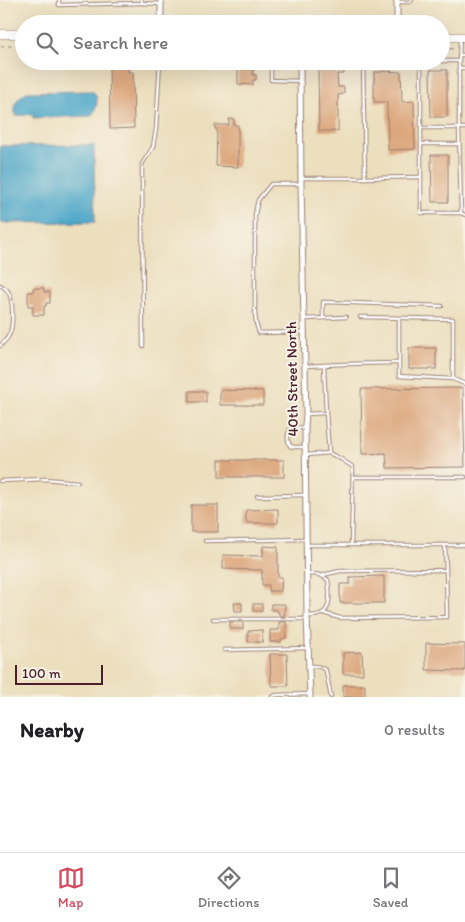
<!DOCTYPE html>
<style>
:root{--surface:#fff;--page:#f2f2f2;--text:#202124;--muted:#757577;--line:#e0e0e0;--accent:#d1495b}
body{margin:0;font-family:Itim,sans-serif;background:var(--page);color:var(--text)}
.scale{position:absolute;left:15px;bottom:12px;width:88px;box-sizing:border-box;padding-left:5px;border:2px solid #4a1f2b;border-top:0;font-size:14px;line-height:18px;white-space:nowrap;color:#4a1f2b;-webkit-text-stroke:4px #f7f3e8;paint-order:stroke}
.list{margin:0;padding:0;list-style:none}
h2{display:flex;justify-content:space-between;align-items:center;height:65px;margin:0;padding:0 20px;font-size:21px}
h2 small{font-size:16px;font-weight:400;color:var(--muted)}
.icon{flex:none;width:28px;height:28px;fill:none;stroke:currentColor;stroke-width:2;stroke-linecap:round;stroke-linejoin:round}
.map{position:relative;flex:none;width:465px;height:697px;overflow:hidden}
.search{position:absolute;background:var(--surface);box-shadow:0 5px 20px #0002;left:15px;right:15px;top:15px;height:55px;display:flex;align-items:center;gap:12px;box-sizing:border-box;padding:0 18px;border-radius:28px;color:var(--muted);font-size:19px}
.sheet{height:155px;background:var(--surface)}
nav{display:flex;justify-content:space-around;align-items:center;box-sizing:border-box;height:70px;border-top:1px solid var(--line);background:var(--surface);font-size:14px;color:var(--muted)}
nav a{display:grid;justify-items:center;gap:2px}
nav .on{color:var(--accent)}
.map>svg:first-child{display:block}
.water{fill:#49a5c7;stroke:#4a6279}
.building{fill:#dca67b}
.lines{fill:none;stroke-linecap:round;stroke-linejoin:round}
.service-casing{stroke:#9b7f74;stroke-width:4.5}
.minor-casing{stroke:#9b7f74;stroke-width:7}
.secondary-casing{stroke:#9b7f74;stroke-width:9}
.path{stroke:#9b7f74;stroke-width:1;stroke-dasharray:4 4;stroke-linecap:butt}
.service{stroke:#fff;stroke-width:2.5}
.minor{stroke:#fff;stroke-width:5}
.secondary{stroke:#fff;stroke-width:8}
.labels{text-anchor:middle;stroke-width:4;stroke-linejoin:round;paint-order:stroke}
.street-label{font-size:15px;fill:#4a1f2b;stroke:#f7f3e8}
</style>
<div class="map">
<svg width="465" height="697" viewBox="0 0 465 697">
<rect width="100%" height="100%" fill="#f7f3e8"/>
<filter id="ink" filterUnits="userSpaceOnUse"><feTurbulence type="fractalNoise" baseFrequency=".02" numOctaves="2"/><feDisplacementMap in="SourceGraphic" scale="10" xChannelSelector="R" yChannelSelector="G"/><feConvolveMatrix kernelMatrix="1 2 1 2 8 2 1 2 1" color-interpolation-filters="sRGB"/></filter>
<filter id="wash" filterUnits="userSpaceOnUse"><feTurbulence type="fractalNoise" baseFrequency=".0096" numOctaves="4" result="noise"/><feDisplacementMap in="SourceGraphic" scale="20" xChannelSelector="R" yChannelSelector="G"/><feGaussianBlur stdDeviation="1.12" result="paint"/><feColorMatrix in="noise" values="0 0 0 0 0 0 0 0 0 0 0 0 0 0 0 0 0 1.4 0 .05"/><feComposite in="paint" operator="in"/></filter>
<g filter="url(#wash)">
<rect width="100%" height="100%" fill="#ecdfbe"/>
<g class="water">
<path d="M92,91C100,96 97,110 91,116L33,118V114L15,116C15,103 15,99 27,92Z"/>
<polygon points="94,145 95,222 0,223 0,146"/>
</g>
<g id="blocks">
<g class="building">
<polygon points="109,61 128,61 128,72 133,72 134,128 110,129"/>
<polygon points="238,64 253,64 253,75 256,75 256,80 253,80 253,85 238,84"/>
<polygon points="318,68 344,68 344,74 337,74 338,87 344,87 344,94 338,95 338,131 319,131"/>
<polygon points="430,70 447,70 447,117 431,117"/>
<polygon points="382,71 401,72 402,102 414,101 415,149 388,150 387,102 374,102 374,72 382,72"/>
<polygon points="229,119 234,119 234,125 238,125 238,167 216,166 217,129 215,129 215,125 229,125"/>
<polygon points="431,155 448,155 448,202 432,202"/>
<polygon points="33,288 44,288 44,292 50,292 50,303 46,303 46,306 44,306 44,315 33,315 33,306 28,306 28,292 33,292"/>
<rect x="409" y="348" width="27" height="21"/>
<polygon points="463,388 465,467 387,468 386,453 362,454 361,389"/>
<polygon points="220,390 263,391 263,405 220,405"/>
<rect x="189" y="391" width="17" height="11"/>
<rect x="219" y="460" width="65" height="17"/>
<rect x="191" y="505" width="27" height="27"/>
<polygon points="278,509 278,523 246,523 246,510"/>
<polygon points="263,546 278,547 278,577 282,577 281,591 269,591 269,585 262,585 262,570 223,569 223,555 263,556"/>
<polygon points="384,576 384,603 340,603 340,584 350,584 350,577"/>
<polygon points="234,603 242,603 242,611 235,611"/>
<rect x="253" y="604" width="9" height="7"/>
<polygon points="271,604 285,604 284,616 279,616 279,612 277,612 277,610 271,610"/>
<rect x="230" y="622" width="13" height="7"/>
<polygon points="279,622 286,622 286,638 281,639 281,642 270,642 270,630 279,630"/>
<polygon points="262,630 263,642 248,642 248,631"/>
<polygon points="426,643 465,644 465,671 426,670"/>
<polygon points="362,652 363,674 343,674 343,653"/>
<polygon points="270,654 287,654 288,686 271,686"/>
<rect x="343" y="685" width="22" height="12"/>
</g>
</g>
</g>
<g filter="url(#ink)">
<use href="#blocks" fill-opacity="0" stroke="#9b7f74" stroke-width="1"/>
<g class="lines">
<g class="service-casing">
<g id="service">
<polyline points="59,0 59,5 142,3"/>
<polyline points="142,0 142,3 160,4"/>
<polyline points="398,2 410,2 412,0"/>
<polyline points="460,55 465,55"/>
<polyline points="271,61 271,80 300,81"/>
<polyline points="376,61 387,61"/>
<polyline points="421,61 421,213 461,213"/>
<polyline points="441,61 459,61 460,38"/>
<polyline points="459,68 465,68"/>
<polyline points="421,128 459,128 459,61"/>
<polyline points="465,128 459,128 461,213 465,215"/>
<polyline points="421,144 459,144"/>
<polyline points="301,178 365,178 363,61"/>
<polyline points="365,178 420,177"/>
<polyline points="300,184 271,184 258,200 255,214 255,313 256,323 259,333 304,332"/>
<path d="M0,285C2,286 5,288 7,290C14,298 14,328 8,337C6,340 3,343 0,346"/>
<polyline points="360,317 453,319 453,379 399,376 399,318"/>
<polyline points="323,318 323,302 442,306"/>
<polyline points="305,319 346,317"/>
<polyline points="143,346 142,164 153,147 156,129 160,61"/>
<polyline points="324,365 326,413"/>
<polyline points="306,366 344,364 399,363"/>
<polyline points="453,379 465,384"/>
<path d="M304,428L294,427L290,429C287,435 287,439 290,446L294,447H304"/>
<polyline points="306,455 329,453 326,413 306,414"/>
<polyline points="353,477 465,477"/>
<polyline points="0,481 45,479 78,482"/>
<polyline points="257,496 305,495"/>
<polyline points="205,541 306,539"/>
<polyline points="307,545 351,545 353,467 341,459 329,453"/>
<polyline points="352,545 465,545"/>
<path d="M307,574C316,574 321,574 328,580C329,588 332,606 324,612C319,616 313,616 307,616"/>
<polyline points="323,575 340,571 446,570 445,545"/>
<polyline points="323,613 340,618 447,617 446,570"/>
<polyline points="213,619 306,619"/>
<polyline points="224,650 307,648"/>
<path d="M310,666C316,666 322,666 326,671L331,697"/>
<polyline points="272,697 276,695 310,694"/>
</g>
</g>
<g class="minor-casing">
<g id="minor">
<polyline points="161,0 161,24"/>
<polyline points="397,0 397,24"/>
<polyline points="300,61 301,184 306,414 305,425 307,616 310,697"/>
</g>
</g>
<g class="secondary-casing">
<g id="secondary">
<polyline points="0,34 24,34"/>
<polyline points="441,37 465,37"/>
</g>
</g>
<g class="path">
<polyline points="0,46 24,46"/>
<polyline points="441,48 454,49"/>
</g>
<use href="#service" class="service"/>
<use href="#minor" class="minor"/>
<use href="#secondary" class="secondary"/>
</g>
</g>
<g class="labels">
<g class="street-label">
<text transform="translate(292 379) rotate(-91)" y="5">40th Street North</text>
</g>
</g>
</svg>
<div class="scale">100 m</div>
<div class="search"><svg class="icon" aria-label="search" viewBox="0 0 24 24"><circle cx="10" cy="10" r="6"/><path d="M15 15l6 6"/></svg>Search here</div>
</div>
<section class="sheet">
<h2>Nearby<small>0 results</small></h2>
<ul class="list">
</ul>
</section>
<nav>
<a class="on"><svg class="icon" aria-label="map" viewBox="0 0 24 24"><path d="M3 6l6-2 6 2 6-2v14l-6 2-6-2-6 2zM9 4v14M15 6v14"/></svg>Map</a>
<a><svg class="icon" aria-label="directions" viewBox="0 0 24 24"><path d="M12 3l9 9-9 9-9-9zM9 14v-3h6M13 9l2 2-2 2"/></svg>Directions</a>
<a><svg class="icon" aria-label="saved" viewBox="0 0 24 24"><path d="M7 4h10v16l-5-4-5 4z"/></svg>Saved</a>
</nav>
